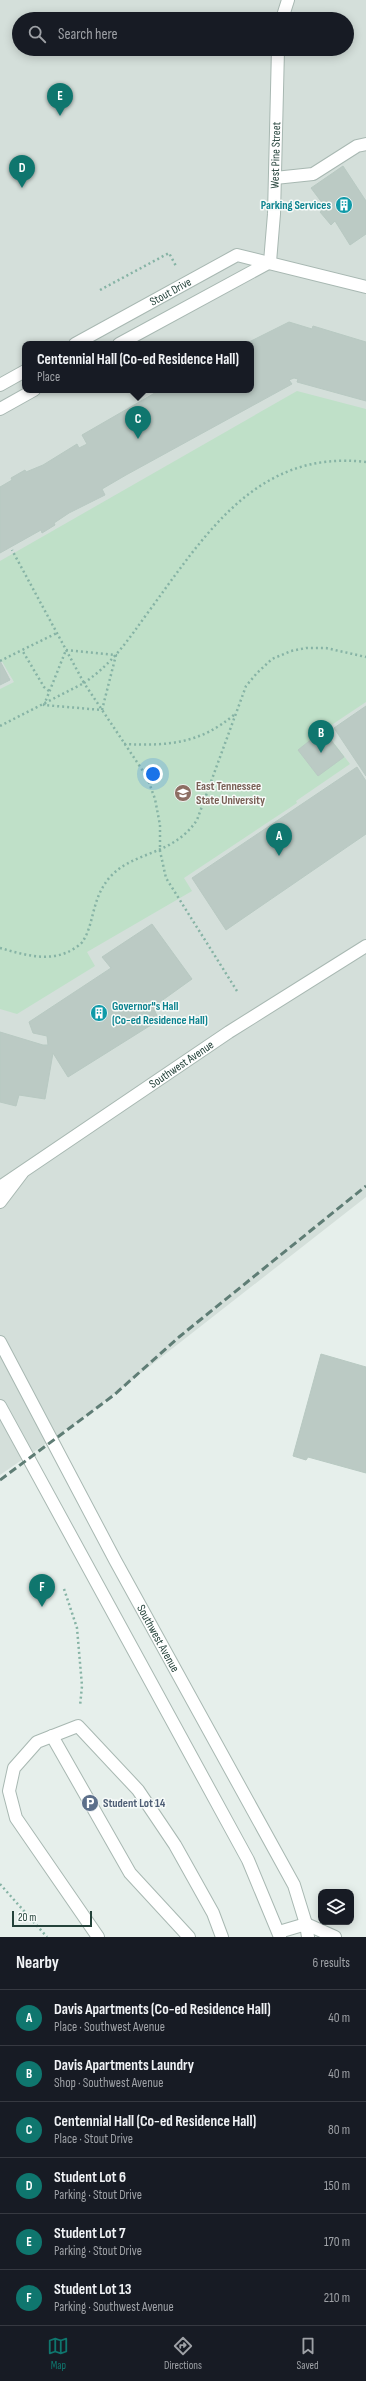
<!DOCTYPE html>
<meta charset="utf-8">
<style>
:root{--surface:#171b24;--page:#20242c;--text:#f1f3f6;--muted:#9ea1a6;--line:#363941;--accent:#0f766e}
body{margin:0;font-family:"Sofia Sans Condensed",sans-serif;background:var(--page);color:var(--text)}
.controls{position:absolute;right:12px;bottom:12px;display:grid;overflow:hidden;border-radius:8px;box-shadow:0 2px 10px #0003}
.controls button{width:36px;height:36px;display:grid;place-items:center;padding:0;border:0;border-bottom:1px solid var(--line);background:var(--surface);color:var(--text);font:20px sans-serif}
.scale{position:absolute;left:12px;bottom:10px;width:80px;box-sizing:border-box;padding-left:4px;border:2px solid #24423a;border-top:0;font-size:11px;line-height:14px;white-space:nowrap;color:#24423a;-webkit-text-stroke:3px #f7fbf9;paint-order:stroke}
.you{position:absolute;left:153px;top:774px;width:14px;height:14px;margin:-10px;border:3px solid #fff;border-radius:50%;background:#1a73e8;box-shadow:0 0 0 6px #1a73e833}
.badge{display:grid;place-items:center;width:26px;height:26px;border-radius:50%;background:var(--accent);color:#fff;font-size:13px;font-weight:700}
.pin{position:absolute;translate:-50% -33px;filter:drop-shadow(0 1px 2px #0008)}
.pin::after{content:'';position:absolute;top:21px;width:14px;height:12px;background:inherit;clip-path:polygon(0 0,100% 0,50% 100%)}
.popup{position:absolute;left:22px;top:341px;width:232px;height:52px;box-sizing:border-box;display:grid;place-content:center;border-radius:8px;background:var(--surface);filter:drop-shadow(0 1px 3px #0005);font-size:13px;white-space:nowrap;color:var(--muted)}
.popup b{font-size:15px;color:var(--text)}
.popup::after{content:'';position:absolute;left:50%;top:100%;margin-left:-8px;border:8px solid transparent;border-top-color:var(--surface)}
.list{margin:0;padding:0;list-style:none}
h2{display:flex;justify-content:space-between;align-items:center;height:52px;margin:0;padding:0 16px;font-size:17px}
h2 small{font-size:13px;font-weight:400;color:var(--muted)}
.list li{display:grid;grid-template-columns:26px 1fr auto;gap:12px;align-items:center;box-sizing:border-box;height:56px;padding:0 16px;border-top:1px solid var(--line)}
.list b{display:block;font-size:15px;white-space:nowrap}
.list p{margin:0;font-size:13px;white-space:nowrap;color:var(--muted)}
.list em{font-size:13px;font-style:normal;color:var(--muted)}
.icon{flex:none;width:22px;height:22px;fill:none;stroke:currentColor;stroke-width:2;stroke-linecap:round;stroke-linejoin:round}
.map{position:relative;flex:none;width:366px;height:1937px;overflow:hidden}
.search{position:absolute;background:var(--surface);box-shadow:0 2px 10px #0003;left:12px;right:12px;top:12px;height:44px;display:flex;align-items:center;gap:10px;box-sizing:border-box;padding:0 14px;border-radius:22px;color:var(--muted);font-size:15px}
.sheet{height:388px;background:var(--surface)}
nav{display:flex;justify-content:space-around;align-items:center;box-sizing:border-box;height:56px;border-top:1px solid var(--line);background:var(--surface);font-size:11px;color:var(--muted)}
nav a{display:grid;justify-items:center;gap:2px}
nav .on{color:var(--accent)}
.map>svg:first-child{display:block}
.built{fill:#d4dfda;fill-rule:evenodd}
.green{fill:#bfe0c8}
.building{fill:#bbcac4;stroke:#b8c9c2}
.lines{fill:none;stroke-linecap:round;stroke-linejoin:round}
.service-casing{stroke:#a8b8b2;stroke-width:14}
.minor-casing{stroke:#a8b8b2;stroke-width:14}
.tertiary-casing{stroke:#a8b8b2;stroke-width:14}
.path{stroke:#86b3a5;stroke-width:2.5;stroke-dasharray:2 3;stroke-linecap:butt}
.service{stroke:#fff;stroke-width:12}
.minor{stroke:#fff;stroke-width:12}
.tertiary{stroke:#fff;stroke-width:12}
.rail{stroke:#5f7d75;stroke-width:3;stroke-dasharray:8 4;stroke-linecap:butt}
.labels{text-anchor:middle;stroke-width:3;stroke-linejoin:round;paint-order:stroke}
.street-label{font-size:12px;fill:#24423a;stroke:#f7fbf9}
.culture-label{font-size:12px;font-weight:bold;fill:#0d838f;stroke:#f7fbf9;text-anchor:end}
.education-label{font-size:12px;font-weight:bold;fill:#785e54;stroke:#f7fbf9;text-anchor:start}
.service-label{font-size:12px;font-weight:bold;fill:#4e5e75;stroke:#f7fbf9;text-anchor:start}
</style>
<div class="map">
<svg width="366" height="1937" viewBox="0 0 366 1937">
<rect width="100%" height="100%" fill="#e6efeb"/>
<path class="built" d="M0,0H366V1197L90,1413L0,1475ZM19,19H347V49H19ZM25,344H251V390H25Z"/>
<polygon class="green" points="297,391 366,409 366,702 324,730 350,764 296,801 297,803 184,878 192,891 87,952 95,966 17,1014 0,1009 0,689 14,682 0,658 0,561"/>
<g class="building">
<polygon points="343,166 366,201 366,234 350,245 335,221 331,225 320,212 326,208 311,188"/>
<polygon points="289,322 312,329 313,326 366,342 366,401 297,382 298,379 294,378 289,380 292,384 126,475 102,489 105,495 69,513 54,523 55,525 42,533 41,530 0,553 0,487 12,480 11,478 25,470 26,472 43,465 77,444 79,448 87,444 82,435 160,390 251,390 251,344 247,343"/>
<polygon points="0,661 10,680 0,685"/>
<polygon points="366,706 366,776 334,728"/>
<polygon points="323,730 344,757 318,776 298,750"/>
<polygon points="357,767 366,781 366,834 226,930 192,878"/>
<polygon points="152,924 192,979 153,1007 159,1020 68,1077 53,1053 45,1099 19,1095 16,1106 0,1102 0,1032 43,1045 48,1045 47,1036 33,1033 29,1022 111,968 102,957"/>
<polygon points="321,1354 366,1367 366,1473 308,1457 306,1460 293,1456"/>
</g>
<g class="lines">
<g class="service-casing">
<g id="service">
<polyline points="275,178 313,174 357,146 366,144"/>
<polyline points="52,1736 130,1873 189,1937"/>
<polyline points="98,1937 16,1818 9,1791 14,1768 37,1742 78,1726 138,1790 175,1845 213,1913 222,1937"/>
</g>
</g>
<g class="minor-casing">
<g id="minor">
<polyline points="282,19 288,0"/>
<path id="s1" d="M270,262L274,214L278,49"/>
<path id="s2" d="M75,344L237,255L366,287"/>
<polyline points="119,344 270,262"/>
<polyline points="0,385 25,371"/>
<polyline points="0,409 34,390"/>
<path id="s3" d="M0,1187L229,1032L366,946"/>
<polyline points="279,1932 306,1924 335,1937"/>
</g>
</g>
<g class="tertiary-casing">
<g id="tertiary">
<polyline points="0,1202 22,1173"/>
<path id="s4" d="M0,1342L115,1560L294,1885L306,1924L308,1937"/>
<polyline points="0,1406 248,1860 280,1937"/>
</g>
</g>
<g class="path">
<polyline points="100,290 169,253 176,266"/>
<polygon points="66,650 116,655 102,710 44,705"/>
<polyline points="0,661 22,650"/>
<polyline points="49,691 44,687 22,650 57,633"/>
<polyline points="0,726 84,683 12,550"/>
<path d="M124,744C168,746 200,744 235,714"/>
<path d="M0,948C22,954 46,962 68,952C72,950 81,945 83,941C95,922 91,899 110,877C133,851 173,856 197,820L246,686L257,673L272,659L291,651L306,648H326L366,657"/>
<path d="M237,991L166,878L160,851V825L155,799L147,777L84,683C114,662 128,640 149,611C205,535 257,449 366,462"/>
<polyline points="64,1589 77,1628 82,1686 80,1706"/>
<polyline points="0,1884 47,1937"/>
</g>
<use href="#service" class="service"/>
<use href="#minor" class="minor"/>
<use href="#tertiary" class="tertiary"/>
<polyline class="rail" points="0,1480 114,1395 179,1337 366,1186"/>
</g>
<defs>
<g id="building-disc" transform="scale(0.9)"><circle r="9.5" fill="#0f9aa8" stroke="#f7fbf9"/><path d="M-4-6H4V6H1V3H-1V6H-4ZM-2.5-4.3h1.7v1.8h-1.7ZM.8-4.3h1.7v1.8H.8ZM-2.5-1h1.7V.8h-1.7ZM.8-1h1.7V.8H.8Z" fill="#fff"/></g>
<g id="university-disc" transform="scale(0.9)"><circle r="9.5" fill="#8d6e63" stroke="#f7fbf9"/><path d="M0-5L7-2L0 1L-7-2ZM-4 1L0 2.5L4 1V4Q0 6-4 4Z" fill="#fff"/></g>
<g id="parking-disc" transform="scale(0.9)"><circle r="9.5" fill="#5c6f8a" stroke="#f7fbf9"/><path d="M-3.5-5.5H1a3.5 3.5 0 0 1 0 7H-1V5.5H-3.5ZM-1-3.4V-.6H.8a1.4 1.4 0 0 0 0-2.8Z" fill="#fff"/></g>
</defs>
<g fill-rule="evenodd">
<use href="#building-disc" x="344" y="205"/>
<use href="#university-disc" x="183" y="793"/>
<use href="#building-disc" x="99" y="1013"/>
<use href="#parking-disc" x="90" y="1803"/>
</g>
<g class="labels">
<g class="street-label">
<text dy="4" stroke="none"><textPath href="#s1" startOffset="107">West Pine Street</textPath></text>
<text dy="4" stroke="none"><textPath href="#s2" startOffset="109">Stout Drive</textPath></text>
<text dy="4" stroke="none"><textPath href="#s3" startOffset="219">Southwest Avenue</textPath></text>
<text dy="4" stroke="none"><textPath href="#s4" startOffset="336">Southwest Avenue</textPath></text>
</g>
<g class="culture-label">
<text x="331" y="209">Parking Services</text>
<text x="112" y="1010" text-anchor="start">Governor"s Hall<tspan x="112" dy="14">(Co-ed Residence Hall)</tspan></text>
</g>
<g class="education-label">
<text x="196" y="790">East Tennessee<tspan x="196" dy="14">State University</tspan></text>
</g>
<g class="service-label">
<text x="103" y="1807">Student Lot 14</text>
</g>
</g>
</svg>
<div class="controls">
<button><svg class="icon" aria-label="layers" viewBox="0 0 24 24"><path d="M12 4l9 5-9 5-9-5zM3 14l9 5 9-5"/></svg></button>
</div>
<div class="scale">20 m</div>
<div class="you"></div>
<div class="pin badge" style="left:279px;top:856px">A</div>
<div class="pin badge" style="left:321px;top:753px">B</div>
<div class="pin badge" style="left:138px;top:439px">C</div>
<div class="popup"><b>Centennial Hall (Co-ed Residence Hall)</b>Place</div>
<div class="pin badge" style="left:22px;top:188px">D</div>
<div class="pin badge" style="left:60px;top:116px">E</div>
<div class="pin badge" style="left:42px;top:1607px">F</div>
<div class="search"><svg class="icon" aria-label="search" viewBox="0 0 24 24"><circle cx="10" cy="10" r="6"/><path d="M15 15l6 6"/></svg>Search here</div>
</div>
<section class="sheet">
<h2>Nearby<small>6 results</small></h2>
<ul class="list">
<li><span class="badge">A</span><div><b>Davis Apartments (Co-ed Residence Hall)</b><p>Place · Southwest Avenue</p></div><em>40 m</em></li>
<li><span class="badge">B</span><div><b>Davis Apartments Laundry</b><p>Shop · Southwest Avenue</p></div><em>40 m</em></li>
<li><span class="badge">C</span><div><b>Centennial Hall (Co-ed Residence Hall)</b><p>Place · Stout Drive</p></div><em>80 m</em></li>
<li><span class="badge">D</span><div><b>Student Lot 6</b><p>Parking · Stout Drive</p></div><em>150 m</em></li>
<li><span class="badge">E</span><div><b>Student Lot 7</b><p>Parking · Stout Drive</p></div><em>170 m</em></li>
<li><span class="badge">F</span><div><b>Student Lot 13</b><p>Parking · Southwest Avenue</p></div><em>210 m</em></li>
</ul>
</section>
<nav>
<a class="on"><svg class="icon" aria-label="map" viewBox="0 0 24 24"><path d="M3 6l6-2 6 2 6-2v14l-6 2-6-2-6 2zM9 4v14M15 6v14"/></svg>Map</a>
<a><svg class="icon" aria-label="directions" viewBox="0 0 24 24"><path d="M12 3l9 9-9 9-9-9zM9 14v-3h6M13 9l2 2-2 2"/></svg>Directions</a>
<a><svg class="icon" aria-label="saved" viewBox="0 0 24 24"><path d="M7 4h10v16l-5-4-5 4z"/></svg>Saved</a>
</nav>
